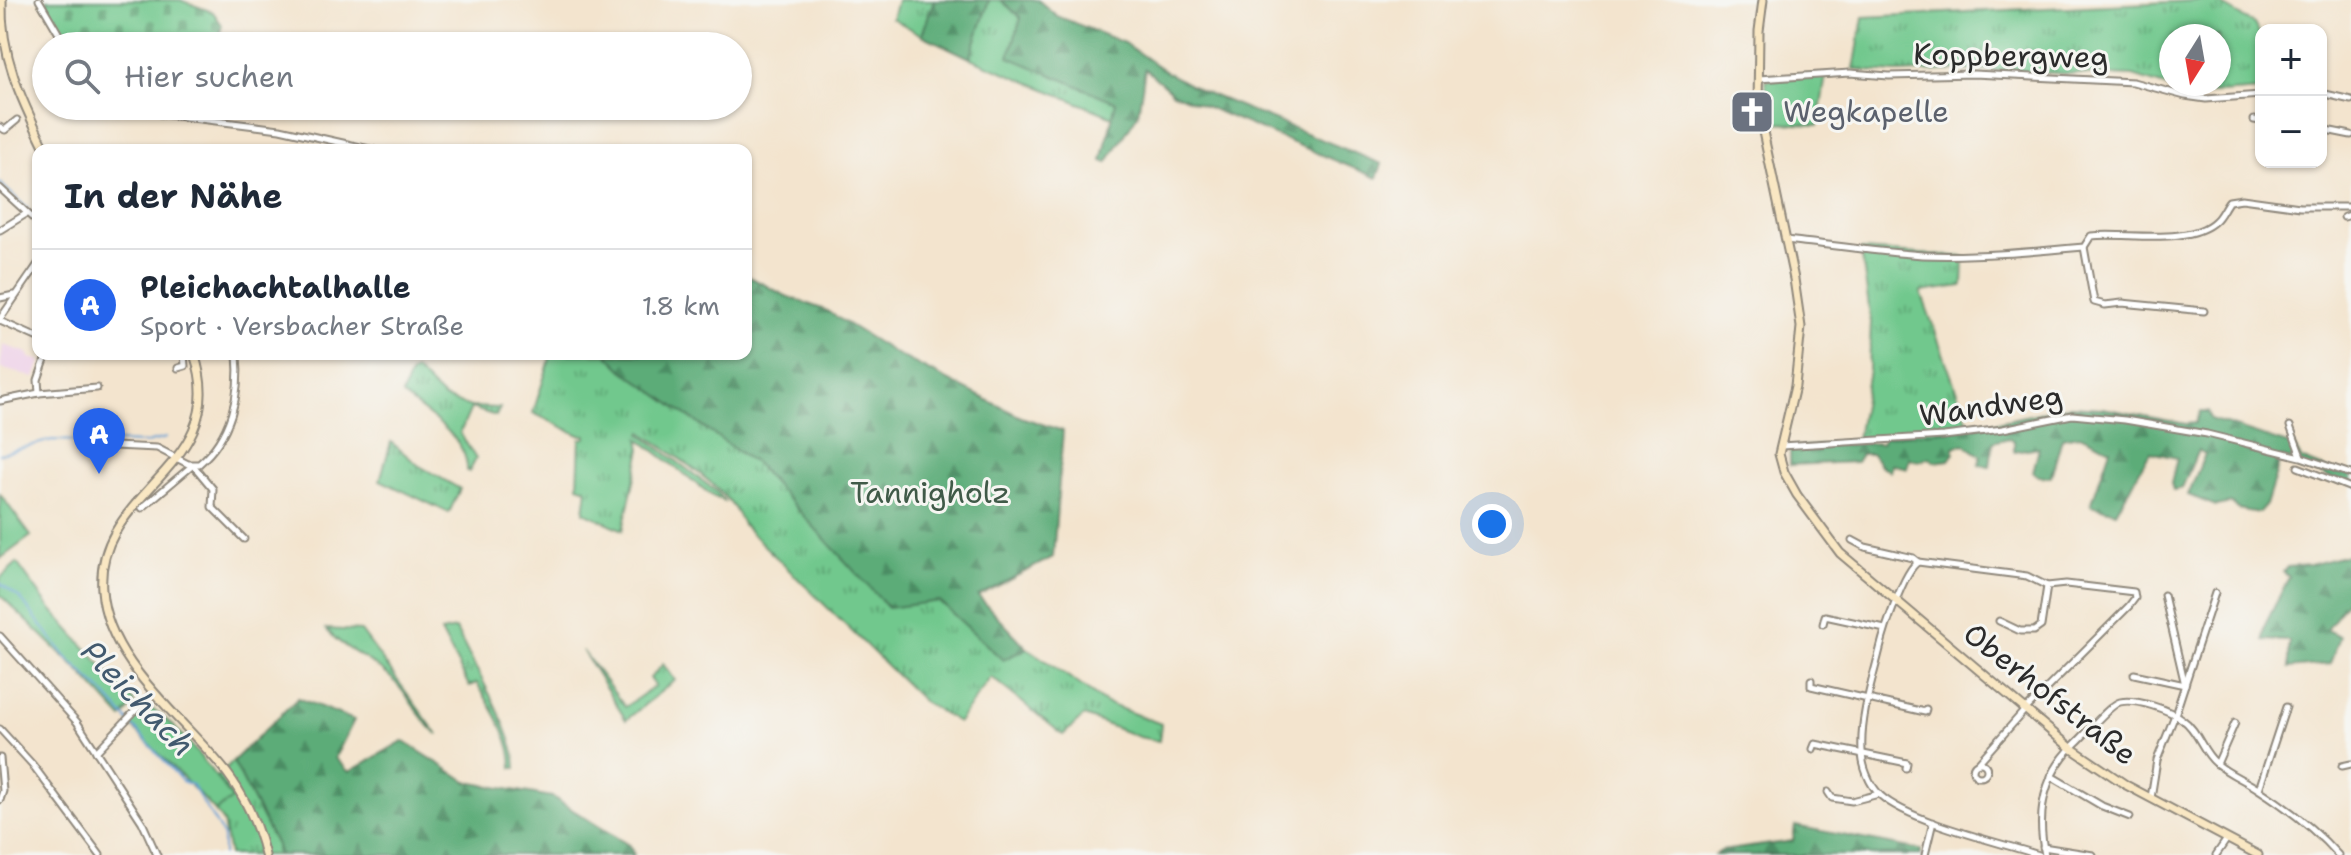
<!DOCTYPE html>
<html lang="de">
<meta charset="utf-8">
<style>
:root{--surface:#fff;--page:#f2f2f3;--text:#1f2937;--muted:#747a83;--line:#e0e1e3;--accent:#2563eb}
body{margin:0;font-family:"Shantell Sans",sans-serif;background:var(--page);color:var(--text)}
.controls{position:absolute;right:24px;top:24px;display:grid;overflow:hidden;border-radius:16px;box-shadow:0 2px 6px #0004}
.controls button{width:72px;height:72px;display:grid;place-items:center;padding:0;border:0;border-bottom:2px solid var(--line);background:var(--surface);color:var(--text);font:40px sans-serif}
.compass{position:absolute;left:2159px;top:24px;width:72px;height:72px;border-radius:50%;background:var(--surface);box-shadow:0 2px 6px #0004;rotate:191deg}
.you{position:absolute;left:1492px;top:524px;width:28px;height:28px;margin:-20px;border:6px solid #fff;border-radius:50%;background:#1a73e8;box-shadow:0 0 0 12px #1a73e833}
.badge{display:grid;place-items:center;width:52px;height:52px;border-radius:50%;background:var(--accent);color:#fff;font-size:26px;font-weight:700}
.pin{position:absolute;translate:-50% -66px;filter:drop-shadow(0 2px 4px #0008)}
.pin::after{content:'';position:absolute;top:42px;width:28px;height:24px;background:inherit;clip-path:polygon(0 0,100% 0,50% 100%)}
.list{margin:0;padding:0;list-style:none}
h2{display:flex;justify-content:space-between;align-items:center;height:104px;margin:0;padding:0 32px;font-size:34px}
h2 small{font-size:26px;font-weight:400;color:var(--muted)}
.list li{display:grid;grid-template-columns:52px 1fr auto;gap:24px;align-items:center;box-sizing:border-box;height:112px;padding:0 32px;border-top:2px solid var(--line)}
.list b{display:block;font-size:30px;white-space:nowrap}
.list p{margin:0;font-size:26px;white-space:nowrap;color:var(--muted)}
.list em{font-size:26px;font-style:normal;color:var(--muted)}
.icon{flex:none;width:44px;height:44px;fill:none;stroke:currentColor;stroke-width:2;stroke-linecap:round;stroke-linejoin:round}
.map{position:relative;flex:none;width:2351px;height:855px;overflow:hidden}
.search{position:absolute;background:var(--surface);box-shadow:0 2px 6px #0004;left:32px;top:32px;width:720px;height:88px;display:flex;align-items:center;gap:20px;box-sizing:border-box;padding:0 28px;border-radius:44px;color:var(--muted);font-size:30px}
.panel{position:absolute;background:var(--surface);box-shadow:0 2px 6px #0004;left:32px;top:144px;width:720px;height:216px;border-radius:16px}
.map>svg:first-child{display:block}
.built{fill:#eed0e8}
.grass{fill:url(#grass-tufts);stroke:#4e7a5c;stroke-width:2;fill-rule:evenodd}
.forest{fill:url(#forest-firs);stroke:#446c52;stroke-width:2}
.cemetery{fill:url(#cemetery-stones);stroke:#4e7a5c;stroke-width:2}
.green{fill:#71c88d;stroke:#4e7a5c;stroke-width:2}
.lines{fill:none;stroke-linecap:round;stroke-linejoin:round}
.stream{stroke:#65a1d5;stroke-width:2}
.street-casing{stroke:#8f887c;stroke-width:9}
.secondary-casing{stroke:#8f887c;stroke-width:11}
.street{stroke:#fff;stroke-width:5}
.secondary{stroke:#f9e7c3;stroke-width:7}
.labels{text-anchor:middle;stroke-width:6;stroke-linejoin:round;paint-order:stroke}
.street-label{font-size:30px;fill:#2b2b2b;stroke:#f6f6f2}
.worship-label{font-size:30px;fill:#5b616d;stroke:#f6f6f2;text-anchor:start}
.park-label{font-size:30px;fill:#405a48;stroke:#f6f6f2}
.water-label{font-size:32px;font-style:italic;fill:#425a6f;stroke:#f6f6f2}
</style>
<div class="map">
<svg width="2351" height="855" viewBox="0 0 2351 855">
<defs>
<pattern id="grass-tufts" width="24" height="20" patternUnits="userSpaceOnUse" patternTransform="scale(2)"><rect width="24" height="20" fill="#71c88d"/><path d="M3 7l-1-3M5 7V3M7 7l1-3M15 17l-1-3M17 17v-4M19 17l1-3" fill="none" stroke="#5da373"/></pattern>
<pattern id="forest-firs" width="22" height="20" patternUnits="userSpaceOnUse" patternTransform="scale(2)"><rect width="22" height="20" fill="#5cac78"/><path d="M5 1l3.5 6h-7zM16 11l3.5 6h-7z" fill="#4c8c63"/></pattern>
<pattern id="cemetery-stones" width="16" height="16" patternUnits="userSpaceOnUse" patternTransform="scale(2)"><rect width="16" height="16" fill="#71c88d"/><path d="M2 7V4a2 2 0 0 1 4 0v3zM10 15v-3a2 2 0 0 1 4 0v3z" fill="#5da373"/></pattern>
</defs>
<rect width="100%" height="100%" fill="#f6f6f2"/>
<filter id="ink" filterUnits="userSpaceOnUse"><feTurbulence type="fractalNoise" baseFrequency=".0125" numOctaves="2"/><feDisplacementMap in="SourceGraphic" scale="16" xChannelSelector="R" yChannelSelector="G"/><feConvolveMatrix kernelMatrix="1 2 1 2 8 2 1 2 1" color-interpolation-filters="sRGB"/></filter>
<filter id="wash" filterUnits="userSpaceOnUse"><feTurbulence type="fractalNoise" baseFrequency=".006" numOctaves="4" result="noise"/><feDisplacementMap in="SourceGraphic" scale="32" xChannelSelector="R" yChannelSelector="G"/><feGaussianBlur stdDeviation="1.8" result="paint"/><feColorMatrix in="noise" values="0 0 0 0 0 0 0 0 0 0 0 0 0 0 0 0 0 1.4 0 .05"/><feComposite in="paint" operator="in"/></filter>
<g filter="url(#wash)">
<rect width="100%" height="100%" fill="#f3e4ce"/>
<polygon class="built" points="3,345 28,353 30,358 41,361 35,378 0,368"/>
<g class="grass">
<polygon points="897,0 934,0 922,35 892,18"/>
<polygon points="989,0 1001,0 1021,18 1010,57 1117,102 1115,118 970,58"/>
<path d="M2213,0L2254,24L2261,37L2260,90L2193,95L2133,76L1965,70L1897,73L1854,70L1863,17ZM2171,36H2219V84H2171Z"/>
<polygon points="1861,250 1964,257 1963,286 1921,292 1970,428 1857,439 1869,370 1871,322"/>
<path d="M545,354H607L623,370L757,465L888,607L939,601L1003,659L1027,648L1106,703L1161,724L1159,741L1139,737L1084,716L1063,735L991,677L958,722L924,702L743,525C729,487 674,456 642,432L641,434L717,492L724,501L714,497L639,439L641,449L623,530L584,512L587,489L578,486L580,439L586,438V435H579L533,413L550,359Z"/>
<path d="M415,370L444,398L471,407L500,408L496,416L471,408L460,433L476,459L469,472L467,471C468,436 426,415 402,395L410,374Z"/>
<polygon points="391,442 418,465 460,489 449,513 380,480"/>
<path d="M326,629L361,631L438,735C421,721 410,698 395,682C375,660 345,652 326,629Z"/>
<path d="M456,629C473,667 515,730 516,768H512C512,737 492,709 477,683L469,686L441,632Z"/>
<polygon points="582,650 625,707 655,686 650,678 663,664 675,680 626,720"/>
<polygon points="233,761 276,845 277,855 229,855 223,822 215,811 232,799 217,777"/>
</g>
<g class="forest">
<polygon points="934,0 989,0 970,58 922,35"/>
<polygon points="1001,0 1038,0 1057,16 1124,43 1168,73 1197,89 1382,164 1377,178 1173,93 1145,69 1138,114 1107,163 1102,161 1116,102 1009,57 1021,18"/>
<polygon points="746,275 786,296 825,310 896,354 1021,417 1063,431 1053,557 978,596 1027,648 1003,660 939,601 888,608 757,465 623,370 607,354 746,354"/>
<polygon points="2070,406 2103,408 2186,424 2195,423 2200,412 2208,412 2210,419 2294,446 2301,459 2334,472 2351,475 2351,483 2332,479 2281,457 2266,505 2259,513 2237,509 2231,503 2216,506 2188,495 2205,454 2198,450 2182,488 2173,490 2171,483 2177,458 2150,452 2116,512 2091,505 2110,449 2080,435 2062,438 2051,477 2038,476 2033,472 2039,447 2014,451 2014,441 2009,438 1993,442 1990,466 1979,465 1981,456 1964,444 1954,447 1954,453 1949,460 1935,462 1929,458 1917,461 1909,458 1907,468 1892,464 1890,471 1880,465 1872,454 1861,454 1856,462 1790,465 1790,447 1881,443 1884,437 1970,428"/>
<polygon points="2351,554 2351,595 2326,630 2340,636 2330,664 2289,668 2289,641 2263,640 2264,627 2289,577 2283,572 2287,567 2309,565"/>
<polygon points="298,698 354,720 335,758 349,772 403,741 468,782 552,797 630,846 634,855 277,855 276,845 233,761"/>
<polygon points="1795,826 1921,850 1921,855 1715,855 1721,851 1793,841"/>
</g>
<path class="cemetery" d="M47,0H180L213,12L222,25L219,37L212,46H78C63,37 50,17 47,0Z"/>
<g class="green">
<polygon points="1826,75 1818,125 1771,123 1765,80"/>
<polygon points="0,494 31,536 0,559"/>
<polygon points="17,563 50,608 135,703 122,718 79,671 0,595 0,578"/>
<path d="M146,706C176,720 212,771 232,799L215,811C187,780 156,753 128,722Z"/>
</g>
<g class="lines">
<g class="stream">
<polyline points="0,183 28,209"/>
<polyline points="0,454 52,440 146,443 166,438"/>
<polyline points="0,583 20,598 67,658 100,689 182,781 192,785 223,835 223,855"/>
</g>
</g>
</g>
<g filter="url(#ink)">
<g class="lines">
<g class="street-casing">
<g id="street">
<polyline points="39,0 66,46"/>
<polyline points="1758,79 1850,73 1889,76 1974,74 2133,82 2185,96 2206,99 2261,95"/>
<polyline points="2321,93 2351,100"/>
<polyline points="141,106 160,114 280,129 374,150"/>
<polyline points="193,118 201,106"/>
<polyline points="2254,120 2261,121"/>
<polyline points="0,127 5,130 17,120"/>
<polyline points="2321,129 2351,135"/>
<polyline points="0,188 38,223"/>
<polyline points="2344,217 2351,215"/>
<polyline points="0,230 26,214"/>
<path d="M1786,240C1831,245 1877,252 1922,255C1976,257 2030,252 2084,247L2091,236C2125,232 2189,246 2215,221C2221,216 2224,207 2229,201L2242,199L2300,207H2351"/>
<polyline points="2084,247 2094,302 2105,305 2122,303 2204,311"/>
<polyline points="0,298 14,295"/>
<polyline points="0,319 38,264"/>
<polyline points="0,321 38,338"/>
<polyline points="178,368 185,366 184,354"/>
<polyline points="39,393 38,380 47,354"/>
<polyline points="0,401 39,393 97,388"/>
<polyline points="2290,426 2301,456"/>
<path d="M114,446L157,448L188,464H199C231,437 241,394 237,354"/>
<polyline points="1781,446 1944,436 2003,429 2072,415 2125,420 2207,434 2301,457 2351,474"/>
<polyline points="2298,467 2351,488"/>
<polyline points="142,508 193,465 213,489 212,507 244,539"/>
<polyline points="1852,540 1865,547 1913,558 1918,562"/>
<polyline points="1999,621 2020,631 2034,631 2041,626 2047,586"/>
<polyline points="1823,624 1825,616 1885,629"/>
<polyline points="0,636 77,722 142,822 157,855"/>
<polyline points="2134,674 2185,685 2164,595"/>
<polyline points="1811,680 1811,686 1925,712 1926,709"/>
<polyline points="0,729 32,764 100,855"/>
<polyline points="1813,749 1815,744 1907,763 1906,768"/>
<polyline points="96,752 153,692"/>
<polyline points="0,758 3,791 0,800"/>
<path d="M1978,763L2024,711L2129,606L2135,598L2134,592L2066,584L2047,586L2027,576L1918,562C1904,570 1884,632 1880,649C1872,682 1860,718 1862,751C1862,766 1869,784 1880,795C1910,822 1998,842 2039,855"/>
<circle cx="1980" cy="770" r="7"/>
<polyline points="2217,764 2235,723"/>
<polyline points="2342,766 2351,764"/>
<polyline points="2051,776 2102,806 2130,817"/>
<polyline points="2259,789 2286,707"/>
<polyline points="1828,792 1832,798 1852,801 1879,794"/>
<polyline points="2151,798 2157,760 2175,715 2215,593"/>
<polyline points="2043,847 2093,855"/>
<polyline points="1925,855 1933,822"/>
<path d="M2045,855C2036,812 2043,774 2076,743C2086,734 2109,705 2120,702C2136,698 2170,710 2183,720C2198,730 2202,752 2216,763C2228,774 2245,780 2258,789C2286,807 2316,830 2338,855"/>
<polyline points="2216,855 2227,839"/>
</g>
</g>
<g class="secondary-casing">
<g id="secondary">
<path d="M2,0C0,57 22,101 46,150"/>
<polyline points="1763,0 1759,31 1758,108 1794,279 1801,327 1795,386 1779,454 1784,472 1797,495 1840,553 2071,748 2126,785 2258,855"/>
<path d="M194,354C234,468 94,489 102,590C107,663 185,719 227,773C245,797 258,826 265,855"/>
</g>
</g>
<use href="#street" class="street"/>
<use href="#secondary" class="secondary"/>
</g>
</g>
<defs>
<g id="church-square" transform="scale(2.3)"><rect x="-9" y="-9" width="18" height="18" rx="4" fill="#6b7280" stroke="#f6f6f2"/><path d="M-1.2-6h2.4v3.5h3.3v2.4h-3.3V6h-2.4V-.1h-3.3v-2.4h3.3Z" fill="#fff"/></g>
</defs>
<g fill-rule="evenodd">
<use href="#church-square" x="1752" y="112"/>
</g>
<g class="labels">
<g class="street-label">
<text transform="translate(2011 56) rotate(1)" y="10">Koppbergweg</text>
<text transform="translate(1991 406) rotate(-8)" y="10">Wandweg</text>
<text transform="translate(2050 694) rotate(38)" y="10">Oberhofstraße</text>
</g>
<g class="worship-label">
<text x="1783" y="122">Wegkapelle</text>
</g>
<g class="park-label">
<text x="930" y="503">Tannigholz</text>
</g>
<g class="water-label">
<text transform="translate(138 698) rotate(46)" y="11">Pleichach</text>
</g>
</g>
</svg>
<div class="controls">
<button>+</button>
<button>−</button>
</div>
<svg class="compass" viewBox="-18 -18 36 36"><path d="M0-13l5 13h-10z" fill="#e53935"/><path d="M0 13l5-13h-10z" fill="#747a83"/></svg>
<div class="you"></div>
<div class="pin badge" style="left:99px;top:474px">A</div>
<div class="search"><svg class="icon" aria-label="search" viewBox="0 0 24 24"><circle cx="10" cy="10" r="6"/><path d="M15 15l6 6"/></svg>Hier suchen</div>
<section class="panel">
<h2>In der Nähe<small></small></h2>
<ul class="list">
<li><span class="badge">A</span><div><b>Pleichachtalhalle</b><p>Sport · Versbacher Straße</p></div><em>1.8 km</em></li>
</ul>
</section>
</div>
